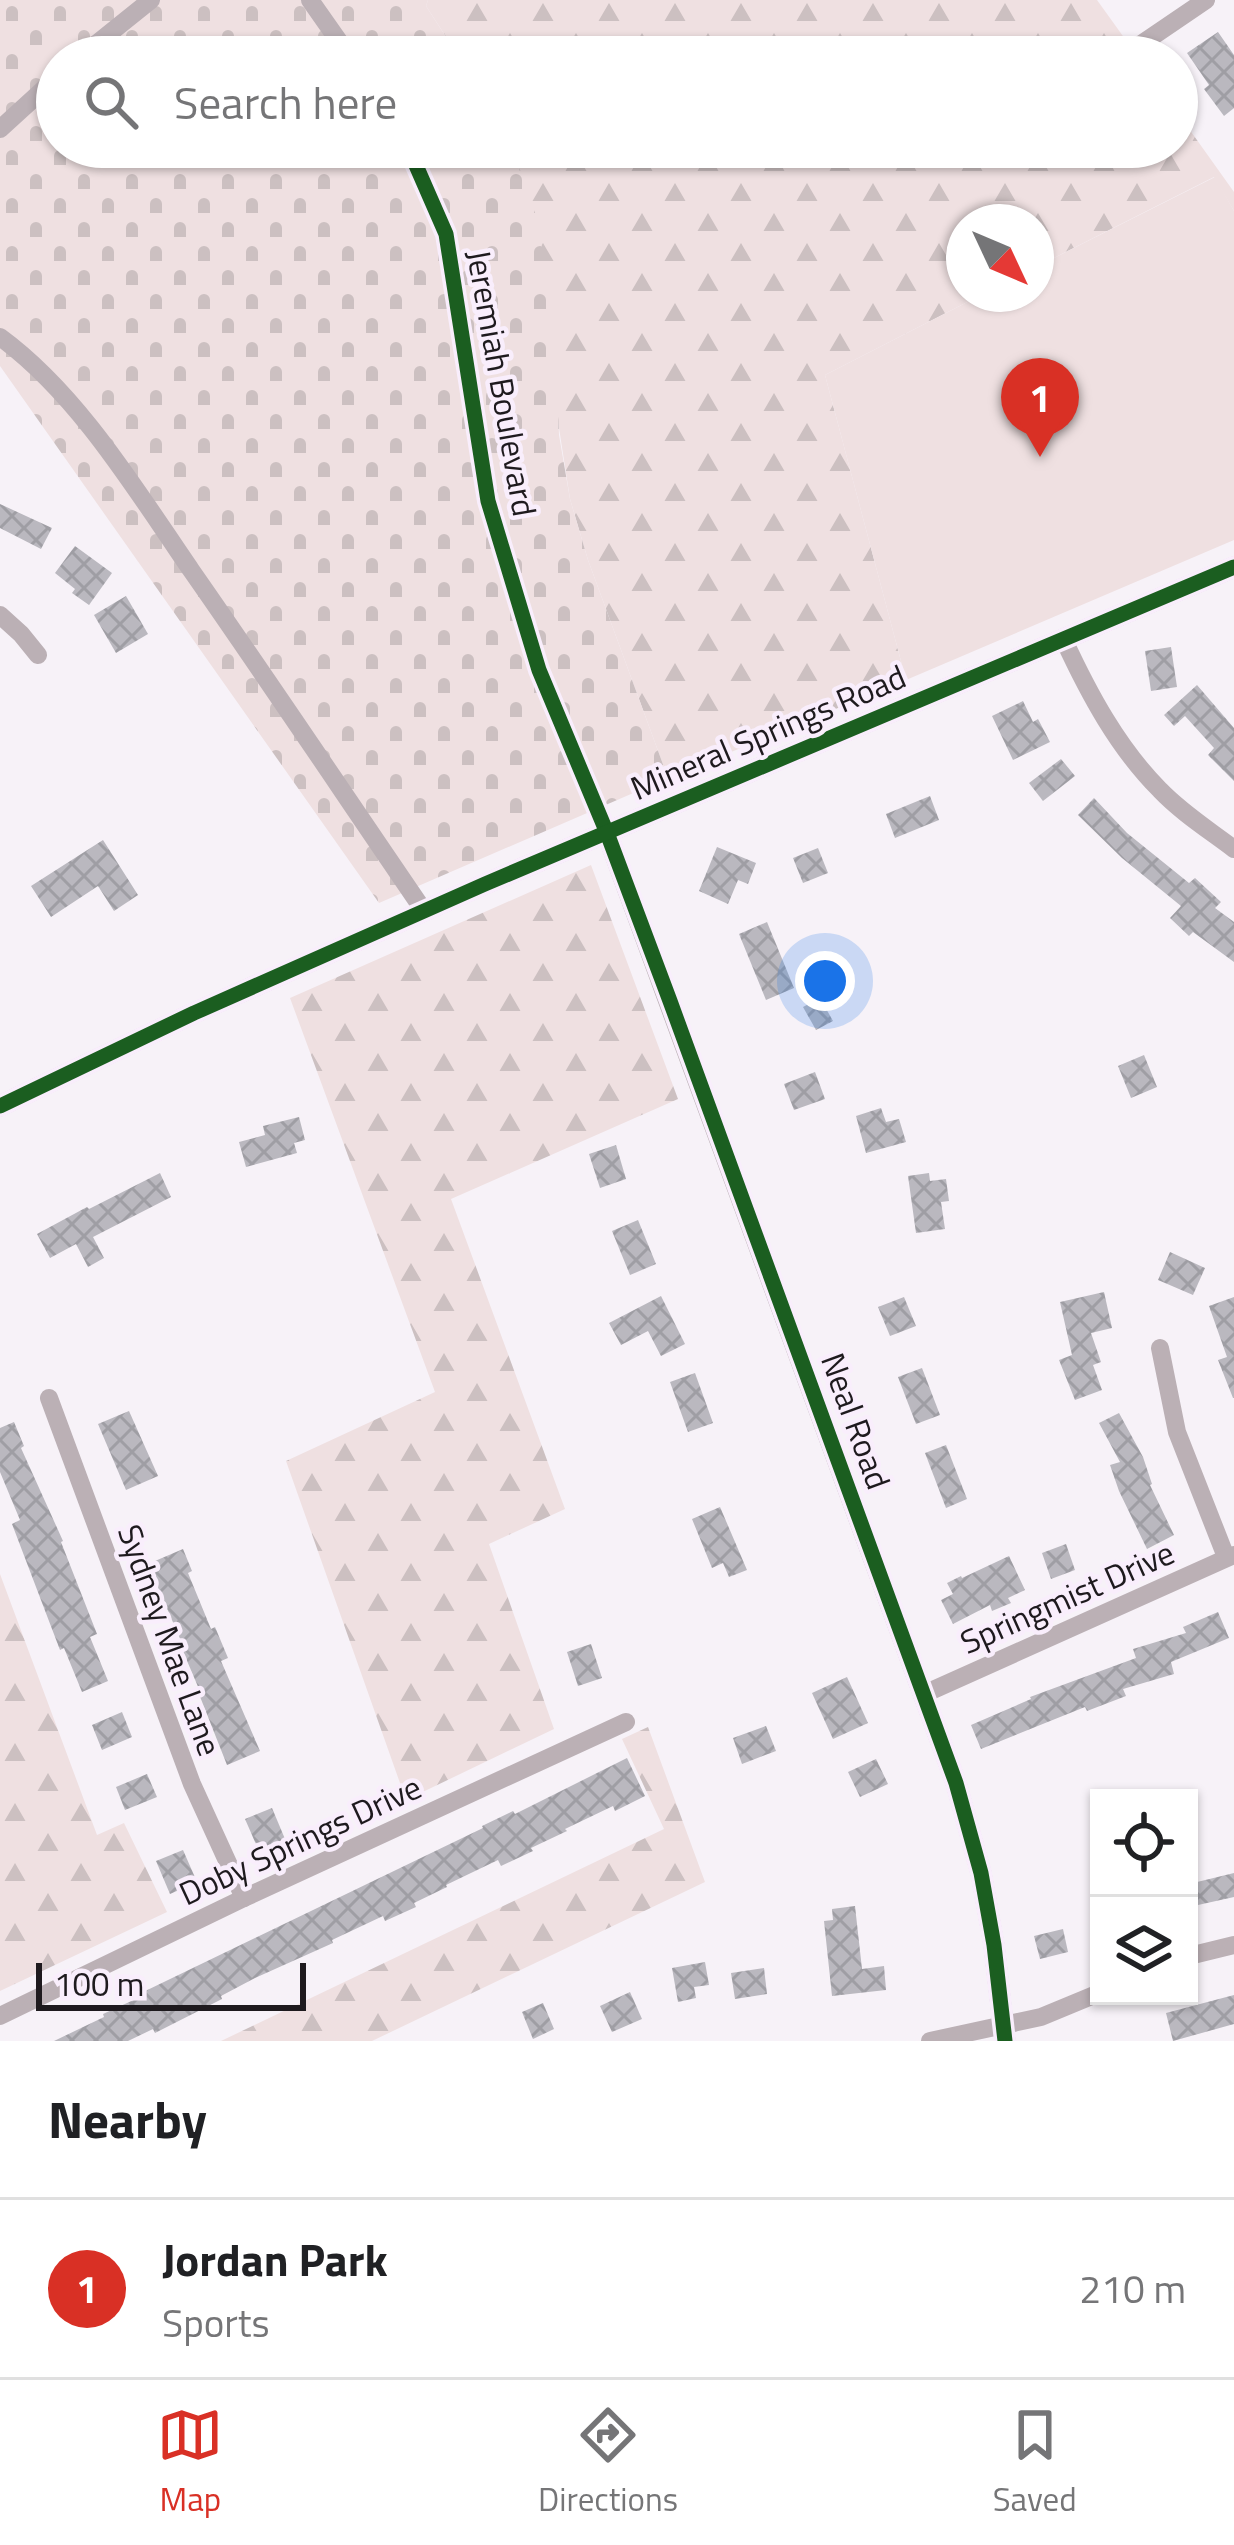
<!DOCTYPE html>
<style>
:root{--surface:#fff;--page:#f2f2f2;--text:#202124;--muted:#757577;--line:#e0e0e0;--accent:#d93025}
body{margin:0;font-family:"Titillium Web",sans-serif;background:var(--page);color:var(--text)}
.controls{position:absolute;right:36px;bottom:36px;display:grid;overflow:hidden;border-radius:0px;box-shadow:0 3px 9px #0004}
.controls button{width:108px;height:108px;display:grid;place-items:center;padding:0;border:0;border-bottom:3px solid var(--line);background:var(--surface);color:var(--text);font:60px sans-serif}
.compass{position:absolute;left:946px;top:204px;width:108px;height:108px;border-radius:50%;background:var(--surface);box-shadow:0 3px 9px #0004;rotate:134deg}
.scale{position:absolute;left:36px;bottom:30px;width:270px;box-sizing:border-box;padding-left:12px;border:6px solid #1e1a1e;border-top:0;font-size:33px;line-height:42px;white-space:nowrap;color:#1e1a1e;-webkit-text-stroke:9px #f9eefc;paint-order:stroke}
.you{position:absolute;left:825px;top:981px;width:42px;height:42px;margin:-30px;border:9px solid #fff;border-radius:50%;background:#1a73e8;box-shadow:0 0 0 18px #1a73e833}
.badge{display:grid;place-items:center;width:78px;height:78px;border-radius:50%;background:var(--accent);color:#fff;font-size:39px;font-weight:700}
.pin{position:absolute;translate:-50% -99px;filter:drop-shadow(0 3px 6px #0008)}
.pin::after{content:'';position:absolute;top:63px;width:42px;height:36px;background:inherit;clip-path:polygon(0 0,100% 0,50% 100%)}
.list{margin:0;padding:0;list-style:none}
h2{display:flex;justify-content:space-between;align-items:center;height:156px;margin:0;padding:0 48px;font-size:51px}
h2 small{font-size:39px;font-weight:400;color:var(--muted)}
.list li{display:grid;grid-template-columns:78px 1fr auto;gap:36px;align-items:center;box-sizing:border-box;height:180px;padding:0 48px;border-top:3px solid var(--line)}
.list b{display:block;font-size:45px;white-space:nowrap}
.list p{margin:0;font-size:39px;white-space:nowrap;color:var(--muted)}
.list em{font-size:39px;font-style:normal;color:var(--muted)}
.icon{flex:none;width:66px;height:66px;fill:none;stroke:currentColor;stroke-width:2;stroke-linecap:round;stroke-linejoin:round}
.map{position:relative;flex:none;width:1234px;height:2041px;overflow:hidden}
.search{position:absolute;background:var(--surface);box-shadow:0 3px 9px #0004;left:36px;right:36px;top:36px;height:132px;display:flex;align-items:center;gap:30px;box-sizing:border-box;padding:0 42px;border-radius:66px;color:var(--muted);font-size:45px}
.sheet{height:336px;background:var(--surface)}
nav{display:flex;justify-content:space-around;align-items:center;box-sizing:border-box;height:168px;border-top:3px solid var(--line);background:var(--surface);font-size:33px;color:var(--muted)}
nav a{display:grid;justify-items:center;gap:6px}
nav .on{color:var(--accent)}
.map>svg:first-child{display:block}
.forest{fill:url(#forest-firs)}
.cemetery{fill:url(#cemetery-stones)}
.garden{fill:#efe0e1}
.building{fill:url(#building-cross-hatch)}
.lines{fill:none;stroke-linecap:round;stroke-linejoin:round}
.minor{stroke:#bbb0b5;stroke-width:18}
.tertiary{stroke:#bbb0b5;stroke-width:21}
.cycleway-casing{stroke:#f9eefc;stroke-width:22}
.cycleway{stroke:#1b5e20;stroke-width:15}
.labels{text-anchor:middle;stroke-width:9;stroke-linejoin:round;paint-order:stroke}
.street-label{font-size:33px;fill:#1e1a1e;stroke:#f9eefc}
</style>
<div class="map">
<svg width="1234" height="2041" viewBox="0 0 1234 2041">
<defs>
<pattern id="forest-firs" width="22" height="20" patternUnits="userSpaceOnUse" patternTransform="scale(3)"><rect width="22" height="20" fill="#efe0e1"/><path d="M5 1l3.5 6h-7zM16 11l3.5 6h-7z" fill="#ccc0c1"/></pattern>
<pattern id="cemetery-stones" width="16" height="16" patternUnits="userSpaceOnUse" patternTransform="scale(3)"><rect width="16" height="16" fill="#efe0e1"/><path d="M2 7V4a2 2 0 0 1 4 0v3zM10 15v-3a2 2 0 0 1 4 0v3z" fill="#ccc0c1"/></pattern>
<pattern id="building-cross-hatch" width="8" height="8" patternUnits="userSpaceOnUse" patternTransform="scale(3)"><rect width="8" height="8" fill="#bab8bf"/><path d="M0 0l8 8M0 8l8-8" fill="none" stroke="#9f9ea4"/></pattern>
</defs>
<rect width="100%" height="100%" fill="#f7f2f8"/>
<g class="forest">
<polygon points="428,0 1097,0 1138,57 459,57 426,6"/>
<polygon points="1177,112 1234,192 1234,211 1214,177 1036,267 1036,222 964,222 964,294 983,294 825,375 906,680 668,778 588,560 570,499 518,163 511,147 1177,147"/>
<polygon points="591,865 678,1099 451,1199 565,1509 489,1544 554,1729 406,1800 286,1461 435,1392 290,998"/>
<polygon points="0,1574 97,1835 124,1823 167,1912 0,1991"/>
<polygon points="648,1727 705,1882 372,2041 221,2041 664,1829 622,1739"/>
</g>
<polygon class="cemetery" points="0,0 428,0 426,6 459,57 57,57 57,147 511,147 535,213 554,307 559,435 570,499 588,560 668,778 379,903 0,366"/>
<polygon class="garden" points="1215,177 1234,211 1234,540 906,680 825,375 983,294 1036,294 1036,267"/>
<g class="building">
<polygon points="1218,32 1234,55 1234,108 1224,116 1204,89 1209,85 1187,53"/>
<polygon points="0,504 52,528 41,549 0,528"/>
<polygon points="75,546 112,573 89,605 72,593 75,589 55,573"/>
<polygon points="126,596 148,634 116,653 94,615"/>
<polygon points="1171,647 1177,687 1151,691 1145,651"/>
<polygon points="1197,685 1234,728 1234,781 1208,755 1214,748 1185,716 1174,726 1164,715"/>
<polygon points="1023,701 1033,722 1038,719 1050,742 1013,760 992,716"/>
<polygon points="1061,759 1075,776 1043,801 1029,783"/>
<polygon points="930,796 939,820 895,838 886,814"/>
<polygon points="1094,798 1127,833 1189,883 1195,878 1221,902 1215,908 1234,922 1234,962 1193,932 1189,936 1170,918 1181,906 1122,858 1078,815"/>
<polygon points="103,840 138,895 114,911 98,886 51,917 31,886"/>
<polygon points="717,847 756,863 748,884 738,880 728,904 699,891"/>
<polygon points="818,848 828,873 803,883 793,858"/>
<polygon points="767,922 794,988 766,1000 739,934"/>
<polygon points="820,998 833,1021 816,1030 803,1007"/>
<polygon points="1144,1055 1157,1087 1131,1098 1118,1066"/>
<polygon points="815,1072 825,1099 794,1110 784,1084"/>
<polygon points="881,1108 886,1122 899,1119 906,1142 866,1153 856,1116"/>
<polygon points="299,1117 305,1140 294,1143 297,1153 246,1167 239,1142 265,1135 263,1126"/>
<polygon points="616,1145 626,1179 600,1188 589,1154"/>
<polygon points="160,1173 171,1197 93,1237 104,1258 88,1267 76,1244 50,1258 37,1234 87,1207 89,1209"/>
<polygon points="929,1173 930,1181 946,1179 949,1201 941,1202 945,1229 916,1233 908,1176"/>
<polygon points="638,1220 656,1264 630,1275 612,1231"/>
<polygon points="1170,1252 1205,1268 1193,1295 1158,1280"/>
<polygon points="1104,1292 1112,1328 1091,1333 1101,1362 1093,1365 1102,1390 1075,1400 1059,1360 1072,1355 1060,1302"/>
<polygon points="661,1296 685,1344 661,1356 648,1331 621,1345 609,1323"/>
<polygon points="904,1297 916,1326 890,1336 878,1307"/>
<polygon points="1234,1297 1234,1398 1233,1398 1218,1360 1227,1357 1209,1306"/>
<polygon points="922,1368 940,1415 916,1424 898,1377"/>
<polygon points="695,1373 713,1423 688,1432 670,1382"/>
<polygon points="129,1411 158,1476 126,1490 98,1424"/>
<polygon points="1119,1413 1143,1457 1152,1484 1150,1485 1174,1535 1147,1549 1119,1491 1110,1465 1120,1462 1099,1423"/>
<polygon points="14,1422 24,1446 21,1448 63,1541 61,1542 97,1634 90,1637 108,1681 82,1692 64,1648 60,1650 12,1524 20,1520 0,1472 0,1428"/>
<polygon points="946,1445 967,1499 946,1508 925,1453"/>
<polygon points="720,1507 747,1570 729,1577 723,1563 712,1568 692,1519"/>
<polygon points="1066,1544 1075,1570 1051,1579 1042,1553"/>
<polygon points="183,1549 192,1571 188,1573 211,1629 215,1627 228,1658 221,1661 260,1751 227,1765 197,1689 199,1689 179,1642 181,1641 148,1564"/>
<polygon points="1009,1556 1025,1590 1008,1598 1011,1603 992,1611 990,1605 953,1624 941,1600 953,1594 947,1583 961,1576 962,1578"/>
<polygon points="1218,1612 1229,1638 1171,1662 1174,1674 1123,1689 1126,1696 1087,1711 1085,1707 981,1749 971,1725 1031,1699 1030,1697 1136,1658 1133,1649 1186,1633 1183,1627"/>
<polygon points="591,1644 602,1678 578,1686 567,1652"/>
<polygon points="847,1677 868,1723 833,1739 812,1693"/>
<polygon points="122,1712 132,1737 102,1750 92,1725"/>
<polygon points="766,1726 776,1751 742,1764 733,1738"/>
<polygon points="627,1758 645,1796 615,1811 613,1806 565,1829 567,1831 531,1848 533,1851 501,1866 498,1860 446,1885 447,1887 414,1903 416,1907 385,1921 383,1916 332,1940 333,1943 255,1978 221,1996 222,1999 155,2033 153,2029 128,2041 54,2041 104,2017 103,2014 138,1998 137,1995 483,1828 482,1826 513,1811 515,1814"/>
<polygon points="876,1759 888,1784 860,1797 848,1772"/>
<polygon points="147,1774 157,1797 125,1810 116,1787"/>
<polygon points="272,1808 285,1839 259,1851 245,1819"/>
<polygon points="183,1850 197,1882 170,1894 156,1861"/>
<polygon points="1234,1873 1234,1897 1198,1905 1193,1883"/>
<polygon points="855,1906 862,1969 884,1966 886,1990 832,1996 824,1921 833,1920 832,1909"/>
<polygon points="1063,1929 1068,1952 1040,1959 1034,1936"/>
<polygon points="705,1962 709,1985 694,1987 696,1998 678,2002 672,1968"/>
<polygon points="764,1968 767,1994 735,1999 731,1973"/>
<polygon points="630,1992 642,2019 612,2032 600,2006"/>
<polygon points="1234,1995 1234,2024 1173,2041 1166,2013"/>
<polygon points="543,2003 554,2029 533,2039 522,2012"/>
</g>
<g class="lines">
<g class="minor">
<polyline points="310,0 350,57"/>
<polyline points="1134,49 1206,0"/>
<polyline points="80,57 151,0"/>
<polyline points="0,129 57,77"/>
<polyline points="408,147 446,234 488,501 539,670 607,833"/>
<path d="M0,337C78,394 136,490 191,570C270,683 346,797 424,911"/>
<polyline points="0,615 21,634 38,655"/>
<path d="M1064,640C1089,694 1118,748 1160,790C1182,813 1209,830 1234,849"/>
<polyline points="1160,1348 1177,1432 1226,1557"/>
<polyline points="49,1398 192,1784 244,1898"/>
<polyline points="924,1694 1234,1555"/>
<polyline points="1189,1956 1234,1945"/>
<polyline points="0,2016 244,1898 626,1722"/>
<polyline points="930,2041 1041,2017 1099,1993"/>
</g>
<g class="tertiary">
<polyline points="607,833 956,1783 981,1873 994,1945 1005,2041"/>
<polyline points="0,1106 194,1013 485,884 1234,567"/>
</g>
<g class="cycleway-casing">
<g id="cycleway">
<polyline points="408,147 446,234 488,501 539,670 607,833 670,1001 956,1783 981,1873 994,1945 1005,2041"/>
<polyline points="0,1106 194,1013 485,884 1234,567"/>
</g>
</g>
<use href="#cycleway" class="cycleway"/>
</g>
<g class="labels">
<g class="street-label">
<text transform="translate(502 383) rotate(80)" y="12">Jeremiah Boulevard</text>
<text transform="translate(768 732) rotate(-23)" y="12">Mineral Springs Road</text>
<text transform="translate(856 1421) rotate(70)" y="12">Neal Road</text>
<text transform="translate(1067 1597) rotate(-24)" y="12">Springmist Drive</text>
<text transform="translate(170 1640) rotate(70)" y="12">Sydney Mae Lane</text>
<text transform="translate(300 1840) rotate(-25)" y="12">Doby Springs Drive</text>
</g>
</g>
</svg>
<div class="controls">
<button><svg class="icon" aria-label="locate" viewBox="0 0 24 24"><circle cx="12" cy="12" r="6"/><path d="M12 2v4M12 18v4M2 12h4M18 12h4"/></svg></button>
<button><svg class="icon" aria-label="layers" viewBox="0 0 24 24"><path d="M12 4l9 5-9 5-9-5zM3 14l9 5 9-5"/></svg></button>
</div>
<svg class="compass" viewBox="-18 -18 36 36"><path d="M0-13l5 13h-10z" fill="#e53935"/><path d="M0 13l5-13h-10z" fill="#757577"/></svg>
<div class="scale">100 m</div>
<div class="you"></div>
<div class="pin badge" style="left:1040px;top:457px">1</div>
<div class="search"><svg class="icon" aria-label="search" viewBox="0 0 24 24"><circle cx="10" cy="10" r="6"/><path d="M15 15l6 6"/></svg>Search here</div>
</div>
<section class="sheet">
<h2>Nearby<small></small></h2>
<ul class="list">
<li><span class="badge">1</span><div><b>Jordan Park</b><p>Sports</p></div><em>210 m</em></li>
</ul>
</section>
<nav>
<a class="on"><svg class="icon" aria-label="map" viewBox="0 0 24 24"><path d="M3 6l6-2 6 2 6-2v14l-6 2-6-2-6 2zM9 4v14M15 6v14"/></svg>Map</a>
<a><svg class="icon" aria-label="directions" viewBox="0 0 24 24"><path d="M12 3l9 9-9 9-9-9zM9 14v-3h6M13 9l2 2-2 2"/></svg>Directions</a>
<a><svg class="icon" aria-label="saved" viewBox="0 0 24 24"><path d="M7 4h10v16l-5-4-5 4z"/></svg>Saved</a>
</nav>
